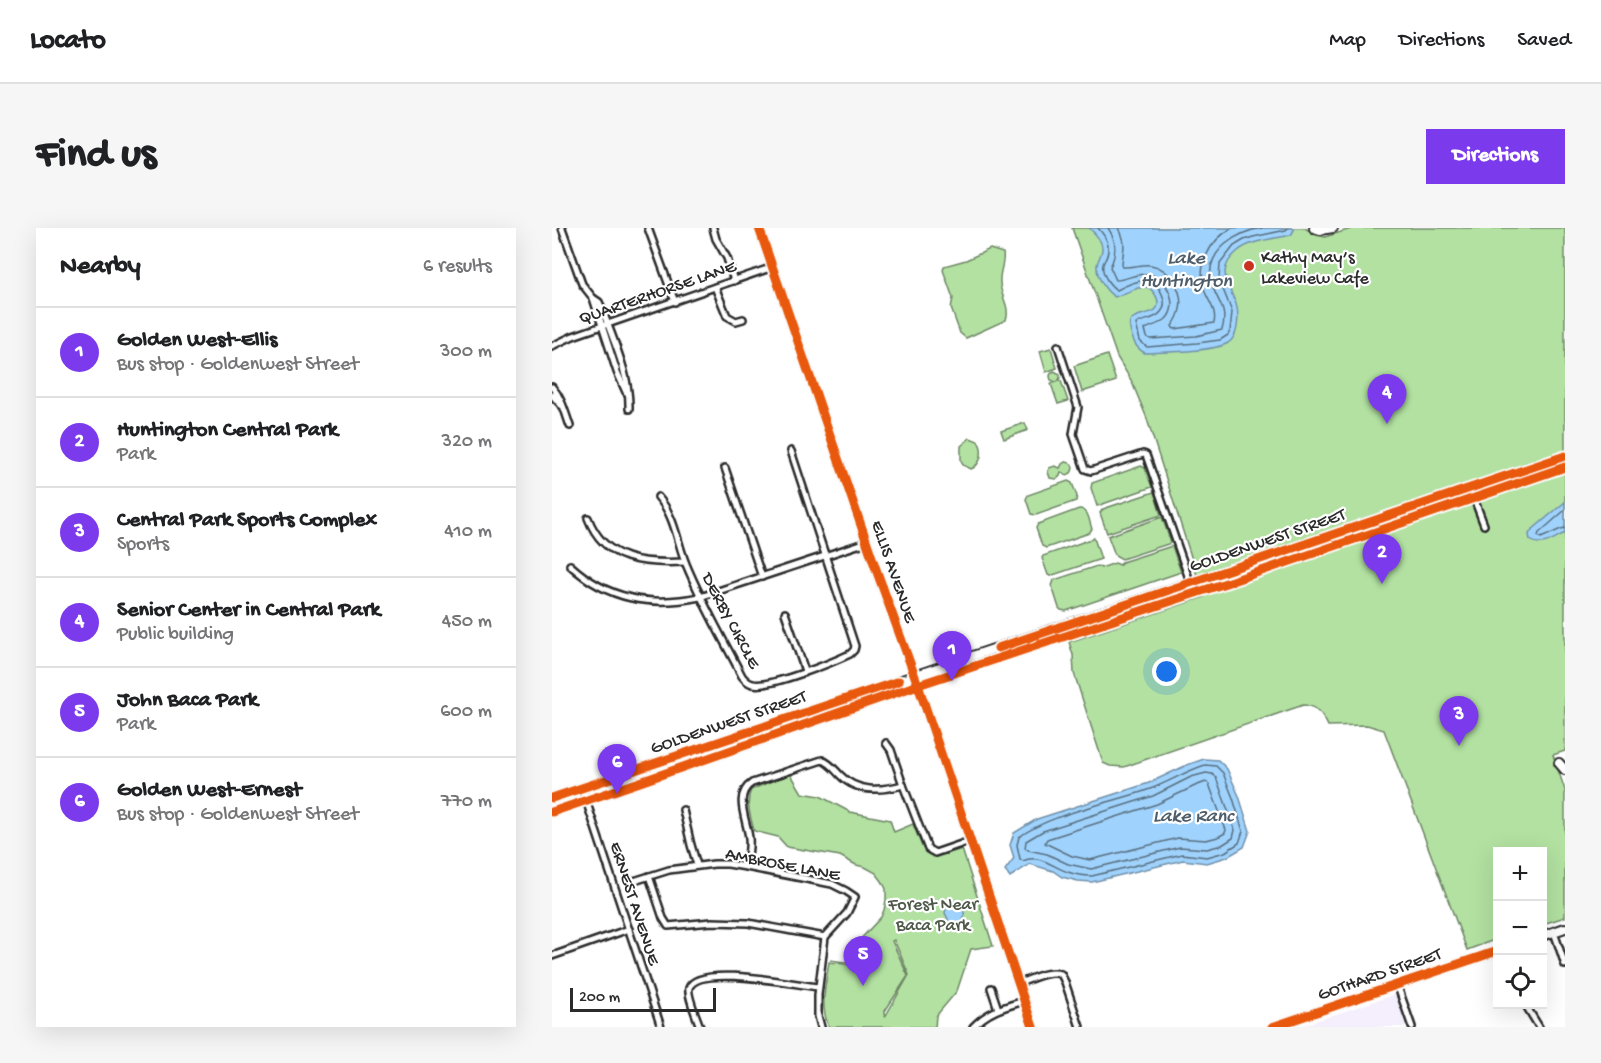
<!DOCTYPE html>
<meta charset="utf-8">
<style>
:root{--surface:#fff;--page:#f6f6f6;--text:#202124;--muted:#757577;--line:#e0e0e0;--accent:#7c3aed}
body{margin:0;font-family:"Gochi Hand",sans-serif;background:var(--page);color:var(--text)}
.controls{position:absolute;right:18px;bottom:18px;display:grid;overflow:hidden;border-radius:0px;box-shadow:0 6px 24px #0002}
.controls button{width:54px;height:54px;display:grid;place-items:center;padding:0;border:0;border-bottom:2px solid var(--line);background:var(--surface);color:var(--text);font:30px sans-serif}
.scale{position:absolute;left:18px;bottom:15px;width:146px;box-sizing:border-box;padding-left:6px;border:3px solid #2b2b2b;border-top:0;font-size:16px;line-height:21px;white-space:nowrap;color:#2b2b2b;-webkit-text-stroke:4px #fff;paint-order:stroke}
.you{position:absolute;left:615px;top:444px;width:21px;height:21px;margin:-15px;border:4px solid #fff;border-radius:50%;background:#1a73e8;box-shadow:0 0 0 9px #1a73e833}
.badge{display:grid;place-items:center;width:39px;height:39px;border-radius:50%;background:var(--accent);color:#fff;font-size:20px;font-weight:700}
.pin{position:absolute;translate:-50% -50px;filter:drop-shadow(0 2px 3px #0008)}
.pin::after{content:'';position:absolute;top:32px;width:21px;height:18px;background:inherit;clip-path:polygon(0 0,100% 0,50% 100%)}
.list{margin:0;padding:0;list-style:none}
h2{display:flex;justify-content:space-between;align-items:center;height:78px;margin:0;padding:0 24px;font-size:26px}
h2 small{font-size:20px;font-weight:400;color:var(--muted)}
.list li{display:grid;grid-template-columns:39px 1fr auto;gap:18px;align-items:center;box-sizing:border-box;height:90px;padding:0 24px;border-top:2px solid var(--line)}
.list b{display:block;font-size:22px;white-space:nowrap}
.list p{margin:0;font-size:20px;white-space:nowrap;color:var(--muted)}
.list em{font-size:20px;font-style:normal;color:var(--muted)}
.icon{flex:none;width:33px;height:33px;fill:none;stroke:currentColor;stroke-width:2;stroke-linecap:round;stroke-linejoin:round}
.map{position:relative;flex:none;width:1013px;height:799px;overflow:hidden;border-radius:0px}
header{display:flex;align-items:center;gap:36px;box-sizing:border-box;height:84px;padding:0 30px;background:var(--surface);border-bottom:2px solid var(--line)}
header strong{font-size:28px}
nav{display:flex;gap:33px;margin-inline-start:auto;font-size:21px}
.intro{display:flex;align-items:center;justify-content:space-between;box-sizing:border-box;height:144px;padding:0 36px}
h1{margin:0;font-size:42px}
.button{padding:15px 27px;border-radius:0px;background:var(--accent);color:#fff;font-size:21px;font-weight:700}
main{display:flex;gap:36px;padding:0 36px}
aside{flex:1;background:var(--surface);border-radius:0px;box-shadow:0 6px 24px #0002}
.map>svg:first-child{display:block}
.built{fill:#f4eefd}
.green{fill:#b2e1a1;stroke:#6e8666;stroke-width:1.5;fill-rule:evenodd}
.water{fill:#9fd3fd;stroke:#7190a9;stroke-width:1.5}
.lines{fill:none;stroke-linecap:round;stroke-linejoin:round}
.shore{stroke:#596e7f;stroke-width:1.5}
.street-casing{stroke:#2b2b2b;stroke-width:10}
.secondary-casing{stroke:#2b2b2b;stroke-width:12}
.street{stroke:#fff;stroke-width:5}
.secondary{stroke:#fff;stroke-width:8}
.cycleway-casing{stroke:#fff;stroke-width:13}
.cycleway{stroke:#e8590c;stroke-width:9}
.poi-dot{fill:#c8321e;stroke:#fff;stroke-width:2}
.labels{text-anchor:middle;stroke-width:4.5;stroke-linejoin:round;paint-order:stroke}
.poi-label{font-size:18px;fill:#2b2b2b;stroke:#fff;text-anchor:start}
.street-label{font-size:18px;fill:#2b2b2b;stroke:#fff}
.park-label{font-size:18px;fill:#4d5848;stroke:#fff}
.water-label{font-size:20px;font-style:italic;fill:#4e5d6a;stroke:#fff}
</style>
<header>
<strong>Locato</strong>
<nav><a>Map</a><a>Directions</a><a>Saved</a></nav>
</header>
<div class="intro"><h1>Find us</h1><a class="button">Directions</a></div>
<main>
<aside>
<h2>Nearby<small>6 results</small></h2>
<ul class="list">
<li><span class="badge">1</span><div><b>Golden West-Ellis</b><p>Bus stop · Goldenwest Street</p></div><em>300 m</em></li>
<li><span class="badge">2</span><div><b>Huntington Central Park</b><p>Park</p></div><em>320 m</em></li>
<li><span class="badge">3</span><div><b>Central Park Sports Complex</b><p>Sports</p></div><em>410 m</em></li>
<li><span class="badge">4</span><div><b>Senior Center in Central Park</b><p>Public building</p></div><em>450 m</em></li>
<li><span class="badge">5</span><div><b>John Baca Park</b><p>Park</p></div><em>600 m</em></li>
<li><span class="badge">6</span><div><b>Golden West-Ernest</b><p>Bus stop · Goldenwest Street</p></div><em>770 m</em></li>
</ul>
</aside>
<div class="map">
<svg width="1013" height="799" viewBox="0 0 1013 799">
<rect width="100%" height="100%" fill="#fff"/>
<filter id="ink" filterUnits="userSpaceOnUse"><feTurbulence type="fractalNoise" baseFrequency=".0167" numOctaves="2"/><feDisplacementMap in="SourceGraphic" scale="12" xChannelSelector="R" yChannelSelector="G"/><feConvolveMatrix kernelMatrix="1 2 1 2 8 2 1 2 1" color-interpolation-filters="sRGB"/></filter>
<g filter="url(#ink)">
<polygon class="built" points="844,766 854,799 746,799"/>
<g class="green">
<path d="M520,0H753L764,7L773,9L802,0H1013V523L1001,527L1013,562V689L991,696L990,624H945V711L915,722L832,502L815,497L776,498C771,487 765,477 751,477L572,539L558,538L551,535L522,445L521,427L517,414L652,369L594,188L579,152L565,129Z"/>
<path d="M438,21L451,25C453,35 447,44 448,54C448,68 459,79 454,92L414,110L408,105L399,80L401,70L391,42L392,38L414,32Z"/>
<polygon points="499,120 505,140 494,144 488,123"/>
<polygon points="555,127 564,153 530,164 522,138"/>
<path d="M502,143L508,146V150L506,153H509L516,173L506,176L499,156L504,154L499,152C497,148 498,145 502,143Z"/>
<polygon points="473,195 476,202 452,211 449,203"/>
<path d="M418,210L426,213C432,222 430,236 419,241L411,237L409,232V218Z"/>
<path d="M513,234C520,234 523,239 519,245L515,247L509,244L508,248L505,251L498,250L496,244L497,240L503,238L508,240L510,236Z"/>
<polygon points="589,238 593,240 600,259 545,278 539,260 540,255"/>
<polygon points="516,253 520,255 525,268 524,273 484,287 479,286 474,271 476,267"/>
<polygon points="602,264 609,287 555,305 548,285 551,281"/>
<path d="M527,281C537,281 537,293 540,301L537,305L494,320L490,318L484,300L486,296Z"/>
<polygon points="610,289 619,315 570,331 563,327 556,308"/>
<polygon points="542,310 549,331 498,348 496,347 490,330 491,328"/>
<polygon points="620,318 629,344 514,383 509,382 507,380 500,358 502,352 545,338 549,340 563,335 568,337 570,334"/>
<path d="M238,545L250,565L268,568L298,584L338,592L342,604L361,596C375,632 373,633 410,621L441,718L419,721L405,763L384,788L383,799H277C267,778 274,756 277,734L307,738L311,735L308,736L278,732L298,735L305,715L329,689L332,682L334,672V661L330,653L324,645L313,639L304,637L288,628L235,619L226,609L202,603C199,590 193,574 199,562ZM342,712L357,747L333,789V783L356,748L340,713Z"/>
</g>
<g class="water">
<path d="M537,0H741L742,2L739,7C723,11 699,12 686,23C663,42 676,55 684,76C687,84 686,92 685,99C684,106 682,111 676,115C660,124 612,124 593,125C587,122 583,117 581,111C579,106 576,96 579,92C586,83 606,89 606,75C606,68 601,63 596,59L586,60L563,69C553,63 544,48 545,37C546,30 551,26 550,19C549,11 543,5 537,0Z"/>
<path d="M1013,274V305C1001,311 990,320 978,312L977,306L980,302Z"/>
<polygon points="652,531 666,532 675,541 687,568 698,603 692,619 675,629 655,635 631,632 540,654 526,653 510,649 501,643 478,636 458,649 453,642 462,630 458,617 462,605 485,591 597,555 635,537"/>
<path d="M408,673C415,685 414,697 399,702L395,694L396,691L393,685L394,680L399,675Z"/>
</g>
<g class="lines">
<g class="shore">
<path d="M546,0C553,8 559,16 555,27C554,31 552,33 551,36C549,46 558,58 565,62C574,57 586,51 597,53C608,56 617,75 609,84C603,92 591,91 584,96L588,113L595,119L645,115L668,112L676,107L678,103L680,84L667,51L668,36L682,18L692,12L701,9L734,2L736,0"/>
<path d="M556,0C565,13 565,25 558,39L564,52C574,52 584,45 596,46C615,48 628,77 614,91C608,96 599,98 593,101L595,109L598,111L644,108L670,102C677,79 663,73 659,52C654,22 685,4 710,0"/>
<path d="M567,0C576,19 570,21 570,39C579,40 589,36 599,37C617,40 632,63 628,81C627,87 624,93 620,98L621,100L623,101L662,95C665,83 657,74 653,64C644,38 657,13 680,0"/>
<polyline points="1013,282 987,305 986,308 989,310 1009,301 1013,300"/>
<path d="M653,537L664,538L671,545L681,570L691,603L687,615L673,624L655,629L630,626L540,648C532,648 524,647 516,644C502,640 487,625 471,633L468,631L465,617L467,609C502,584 557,576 598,561C617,554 634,543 653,537Z"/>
<polygon points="654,545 660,546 664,549 683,602 681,610 670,617 655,621 628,619 539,641 516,636 495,626 476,622 473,620 474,613 491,603 601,568 639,549"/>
<polygon points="654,554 657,556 674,602 673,605 666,609 654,612 626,610 538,632 520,628 493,615 495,611 605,576 643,558"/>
</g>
<g class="street-casing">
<g id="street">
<path d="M10,0L30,56L41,70L47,74L51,83C62,115 78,147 77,181"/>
<polyline points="96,0 123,74"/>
<polyline points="161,0 164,11 175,30 182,53"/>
<polyline points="163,59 175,88 184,93 191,91"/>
<polyline points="41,70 65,144 74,164"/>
<polyline points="0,118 21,108 221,39"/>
<polyline points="506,118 526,179 521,206 533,241 539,243 591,226 594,227 642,365"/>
<path d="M0,159C10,170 13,184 18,198"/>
<polyline points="0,167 9,177"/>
<polyline points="173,240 210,349"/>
<polyline points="918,260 932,297"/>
<path d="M106,269C123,288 125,314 134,336C150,375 171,411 190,448C193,452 196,455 201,456C218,460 281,434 298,426L302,422L303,418L239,223"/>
<path d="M36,290C53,334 92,336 133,334"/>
<path d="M18,337C56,372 99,379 148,369L315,314"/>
<polyline points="233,385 253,443"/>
<polyline points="334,515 339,522 351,557 376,621 383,625 418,613"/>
<polyline points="30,560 109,799"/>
<polyline points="131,582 139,617 145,637"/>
<path d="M194,639C196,629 198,620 197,610C195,592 181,567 200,555L270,532C278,535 282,541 288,547C305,565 329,563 351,557"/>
<polyline points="97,648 111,690 116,698 160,694 196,695 273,709"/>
<polyline points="82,653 117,642 162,636 176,636 194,639 280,656 294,663 303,669 295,685 273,709 266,767 266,788 269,799"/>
<polyline points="1002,704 1013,737"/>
<polyline points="0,728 77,701"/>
<path d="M467,755C480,751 495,742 509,746L513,754L528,799"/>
<polyline points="845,756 860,799"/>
<polyline points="439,760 446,781"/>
<polyline points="973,776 987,799"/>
<path d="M148,799C145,790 135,767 137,760C145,735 246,757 266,759"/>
<path d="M421,799C436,783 452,779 472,773"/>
</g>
</g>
<g class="secondary-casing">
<g id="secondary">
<polyline points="207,0 325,344 366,457 481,799"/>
<polyline points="762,0 768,2 781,0"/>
<polyline points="1007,535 1013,542"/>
<polyline points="0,570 1013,228"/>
<polyline points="0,584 91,553 366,457 692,349 1013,239"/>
<polyline points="990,708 1013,700"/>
<polyline points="720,799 945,723"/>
</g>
</g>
<use href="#street" class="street"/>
<use href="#secondary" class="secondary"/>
<g class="cycleway-casing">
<g id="cycleway">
<polyline points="207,0 325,344 366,457 481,799"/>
<polyline points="446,420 1013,228"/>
<polyline points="0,570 347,453"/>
<polyline points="0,584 91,553 366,457 692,349 1013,239"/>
<polyline points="720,799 945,723"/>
</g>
</g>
<use href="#cycleway" class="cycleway"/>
</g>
</g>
<circle class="poi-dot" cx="697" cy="38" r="6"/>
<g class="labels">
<g class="poi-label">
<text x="709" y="34">Kathy May’s<tspan x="709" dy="21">Lakeview Cafe</tspan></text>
</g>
<g class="street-label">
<text transform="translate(105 63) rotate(-19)" y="6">QUARTERHORSE LANE</text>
<text transform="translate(715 311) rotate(-19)" y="6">GOLDENWEST STREET</text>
<text transform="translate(343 343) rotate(71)" y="6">ELLIS AVENUE</text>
<text transform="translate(180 392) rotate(62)" y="6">DERBY CIRCLE</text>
<text transform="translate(176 493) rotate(-19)" y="6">GOLDENWEST STREET</text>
<text transform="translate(231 635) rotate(11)" y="6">AMBROSE LANE</text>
<text transform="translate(84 675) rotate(72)" y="6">ERNEST AVENUE</text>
<text transform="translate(827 745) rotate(-19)" y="6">GOTHARD STREET</text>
</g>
<g class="park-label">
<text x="381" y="681">Forest Near<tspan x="381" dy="21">Baca Park</tspan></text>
</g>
<g class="water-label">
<text x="634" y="35">Lake<tspan x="634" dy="23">Huntington</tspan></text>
<text x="641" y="593">Lake Ranc</text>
</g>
</g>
</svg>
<div class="controls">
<button>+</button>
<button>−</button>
<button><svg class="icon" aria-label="locate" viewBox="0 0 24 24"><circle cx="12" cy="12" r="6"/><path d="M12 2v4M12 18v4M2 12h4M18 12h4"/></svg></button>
</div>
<div class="scale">200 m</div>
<div class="you"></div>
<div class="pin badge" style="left:400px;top:453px">1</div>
<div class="pin badge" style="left:830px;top:356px">2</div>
<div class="pin badge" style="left:907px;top:518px">3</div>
<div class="pin badge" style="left:835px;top:196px">4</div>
<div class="pin badge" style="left:311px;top:758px">5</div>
<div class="pin badge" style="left:65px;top:566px">6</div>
</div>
</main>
